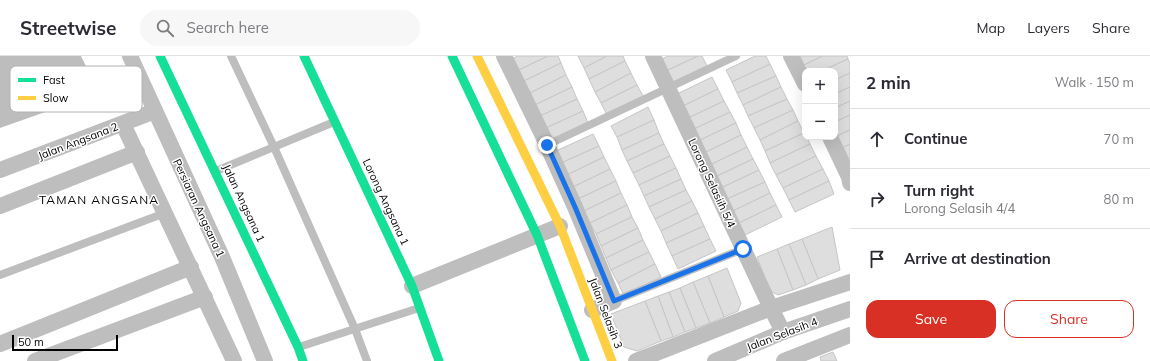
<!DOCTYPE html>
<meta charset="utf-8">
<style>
:root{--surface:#fff;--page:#f7f7f7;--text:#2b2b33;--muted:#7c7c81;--line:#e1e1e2;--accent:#d93025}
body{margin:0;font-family:Mulish,sans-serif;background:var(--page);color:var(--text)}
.controls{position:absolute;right:12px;top:12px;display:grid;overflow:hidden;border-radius:8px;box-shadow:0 4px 16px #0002}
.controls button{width:36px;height:36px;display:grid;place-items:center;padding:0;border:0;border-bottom:1px solid var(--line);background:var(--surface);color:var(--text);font:20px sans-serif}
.scale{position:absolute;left:12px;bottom:10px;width:106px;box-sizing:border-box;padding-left:4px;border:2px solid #000;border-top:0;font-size:11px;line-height:14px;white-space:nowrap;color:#000;-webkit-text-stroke:3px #fff;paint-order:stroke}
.stop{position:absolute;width:12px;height:12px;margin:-9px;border:3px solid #1a73e8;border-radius:50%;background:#fff}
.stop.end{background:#1a73e8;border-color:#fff;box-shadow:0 1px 4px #0008}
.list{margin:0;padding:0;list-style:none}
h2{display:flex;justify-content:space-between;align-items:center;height:52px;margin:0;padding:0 16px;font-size:17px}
h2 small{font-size:13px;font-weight:400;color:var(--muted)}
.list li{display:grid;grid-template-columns:26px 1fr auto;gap:12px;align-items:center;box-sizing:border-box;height:60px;padding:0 16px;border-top:1px solid var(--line)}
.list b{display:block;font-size:15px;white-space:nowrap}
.list p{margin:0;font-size:13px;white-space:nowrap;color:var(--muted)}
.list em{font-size:13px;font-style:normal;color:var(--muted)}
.actions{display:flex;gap:8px;padding:12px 16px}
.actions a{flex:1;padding:9px 0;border:1px solid var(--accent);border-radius:12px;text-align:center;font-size:14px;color:var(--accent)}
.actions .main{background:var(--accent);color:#fff}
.icon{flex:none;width:22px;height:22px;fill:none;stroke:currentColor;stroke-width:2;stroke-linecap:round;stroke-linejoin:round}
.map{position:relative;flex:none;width:850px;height:305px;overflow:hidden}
header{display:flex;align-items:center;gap:24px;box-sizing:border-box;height:56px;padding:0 20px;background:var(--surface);border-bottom:1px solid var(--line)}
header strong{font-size:19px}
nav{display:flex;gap:22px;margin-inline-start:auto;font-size:14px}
.search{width:280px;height:36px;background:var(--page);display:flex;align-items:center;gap:10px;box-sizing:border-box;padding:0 14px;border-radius:22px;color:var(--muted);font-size:15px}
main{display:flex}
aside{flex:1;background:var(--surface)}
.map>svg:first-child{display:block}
.water{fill:#bdbdbd}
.building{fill:#dedede;stroke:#c6c6c6}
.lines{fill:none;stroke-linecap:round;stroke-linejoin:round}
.lane{stroke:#bebebe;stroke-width:8}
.street{stroke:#bebebe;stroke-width:16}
.fast{stroke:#16e098;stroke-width:9}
.slow{stroke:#ffcf43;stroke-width:9}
.route{stroke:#1a73e8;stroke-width:5}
.labels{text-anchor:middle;stroke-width:3;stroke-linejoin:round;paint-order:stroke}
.street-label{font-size:11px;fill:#000;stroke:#fff}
.neighbourhood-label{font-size:12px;letter-spacing:1px;fill:#000;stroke:#fff}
.key{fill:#fff;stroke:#b2b2b2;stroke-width:1}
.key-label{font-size:11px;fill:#000}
</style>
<header>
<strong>Streetwise</strong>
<div class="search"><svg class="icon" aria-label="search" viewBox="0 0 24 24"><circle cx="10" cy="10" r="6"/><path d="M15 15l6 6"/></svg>Search here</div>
<nav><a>Map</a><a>Layers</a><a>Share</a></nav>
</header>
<main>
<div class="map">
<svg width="850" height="305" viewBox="0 0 850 305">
<rect width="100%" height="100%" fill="#fff"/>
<polygon class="water" points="0,0 81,0 99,37 0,72"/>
<g class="building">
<polygon points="518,0 548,0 519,14 513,2"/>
<polygon points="548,0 558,0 561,7 524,25 519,14"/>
<polygon points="578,0 607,0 584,12"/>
<polygon points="607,0 623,0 625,5 589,23 584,12"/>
<polygon points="668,0 698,0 664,16 659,4"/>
<polygon points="698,0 702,0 707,10 670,28 664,16"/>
<polygon points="755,0 766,0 770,8 732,26 726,14"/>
<polygon points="800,0 823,0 804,9"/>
<polygon points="823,0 847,0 848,3 822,15 807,15 804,9"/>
<polygon points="848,3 850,7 850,17 835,24 835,15 822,15"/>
<polygon points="625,5 631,17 595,36 589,23"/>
<polygon points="561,7 566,19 530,37 524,25"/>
<polygon points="770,8 776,20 737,37 732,26"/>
<polygon points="631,17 637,29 601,47 595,36"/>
<polygon points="850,17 850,31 835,38 835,24"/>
<polygon points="566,19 572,31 535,49 530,37"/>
<polygon points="776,20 781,31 743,49 737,37"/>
<polygon points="712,21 718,33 681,51 675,39"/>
<polygon points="637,29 644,42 607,59 601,47"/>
<polygon points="572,31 577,43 540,60 535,49"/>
<polygon points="781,31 787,43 748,60 743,49"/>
<polygon points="850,31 850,45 835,52 835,38"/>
<polygon points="718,33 724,45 686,63 681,51"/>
<polygon points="577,43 583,55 546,72 540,60"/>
<polygon points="787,43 793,54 754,72 748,60"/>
<polygon points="724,45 730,56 692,74 686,63"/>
<polygon points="850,45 850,59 835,66 835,52"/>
<polygon points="648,51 654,64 617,81 611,70"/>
<polygon points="793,54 798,65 760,84 754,72"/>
<polygon points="583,55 588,67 552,84 546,72"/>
<polygon points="730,56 736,67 698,85 692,74"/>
<polygon points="850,59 850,74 837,80 835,76 835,66"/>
<polygon points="654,64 659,77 622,94 617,81"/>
<polygon points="798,65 804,77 765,95 760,84"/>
<polygon points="736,67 741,79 704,97 698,85"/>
<polygon points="850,74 850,88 842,92 837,80"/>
<polygon points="659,77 664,88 627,105 622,94"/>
<polygon points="804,77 805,81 807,81 810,88 770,107 765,95"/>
<polygon points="593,78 599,90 561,107 556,95"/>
<polygon points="741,79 747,91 710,109 704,97"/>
<polygon points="664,88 670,100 633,117 627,105"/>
<polygon points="810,88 816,100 776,119 770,107"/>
<polygon points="850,88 850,102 848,103 842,92"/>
<polygon points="599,90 604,101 567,119 561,107"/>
<polygon points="747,91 753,103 715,121 710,109"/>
<polygon points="670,100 676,112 639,129 633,117"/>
<polygon points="816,100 823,113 783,132 776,119"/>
<polygon points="604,101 610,113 573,131 567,119"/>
<polygon points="753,103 759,114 721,132 715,121"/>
<polygon points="676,112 681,123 644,140 639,129"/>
<polygon points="610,113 616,125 578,143 573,131"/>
<polygon points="823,113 829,125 789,144 783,132"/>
<polygon points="759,114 765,126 727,143 721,132"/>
<polygon points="681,123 686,134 649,151 644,140"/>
<polygon points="616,125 621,137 584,155 578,143"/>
<polygon points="829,125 834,138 795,156 789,144"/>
<polygon points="765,126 770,137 733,155 727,143"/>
<polygon points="686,134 692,145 655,163 649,151"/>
<polygon points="621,137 627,149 590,167 584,155"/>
<polygon points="770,137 776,149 739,167 733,155"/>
<polygon points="692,145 698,157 661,175 655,163"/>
<polygon points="627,149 632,161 596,178 590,167"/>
<polygon points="776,149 782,161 745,179 739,167"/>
<polygon points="698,157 704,170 666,187 661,175"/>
<polygon points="632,161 638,172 601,190 596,178"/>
<polygon points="704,170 710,183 672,200 666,187"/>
<polygon points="832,171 840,214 818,223 802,183"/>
<polygon points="638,172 643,184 606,202 601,190"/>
<polygon points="710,183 716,195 678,213 672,200"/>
<polygon points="802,183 818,223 806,229 789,188"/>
<polygon points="643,184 649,196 611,214 606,202"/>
<polygon points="789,188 806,229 793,234 777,193"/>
<polygon points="777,193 793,234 778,239 770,235 757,201"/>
<polygon points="649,196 655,208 618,227 611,214"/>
<polygon points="655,208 661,221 624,239 618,227"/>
<polygon points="727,212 741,247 738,255 724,261 708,220"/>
<polygon points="708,220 724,261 710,267 693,226"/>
<polygon points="693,226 710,267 696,272 680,232"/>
<polygon points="680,232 696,272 685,276 669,236"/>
<polygon points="669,236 685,276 673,281 658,240"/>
<polygon points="658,240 673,281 661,285 645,245"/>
<polygon points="645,245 661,285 637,295 624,291 611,258"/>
<polygon points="833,296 837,305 821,305 820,301"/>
</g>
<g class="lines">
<g class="lane">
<polyline points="231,0 274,91 355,273 367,305"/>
<polyline points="547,89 736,0"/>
<polyline points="216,115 334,66"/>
<polyline points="0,219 165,157"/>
<polyline points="614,245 743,193"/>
<polyline points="299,291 419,252"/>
</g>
<g class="street">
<polyline points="130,0 222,201 265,305"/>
<polyline points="504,0 542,78 575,151 614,245 592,254"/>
<polyline points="653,0 771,252 783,276"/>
<polyline points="791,0 805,28"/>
<polyline points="123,68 234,305"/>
<polyline points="830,81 849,121 850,127"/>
<polyline points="0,114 155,55"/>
<polyline points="0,150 137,96"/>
<polyline points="412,230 560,170"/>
<polyline points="0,288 191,211"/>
<polyline points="35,305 205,241"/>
<polyline points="636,305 771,252 850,226"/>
<polyline points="715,305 783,276 850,253"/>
<polyline points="784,305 850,279"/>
</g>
<g class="fast">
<polyline points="160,0 298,291 303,305"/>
<polyline points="304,0 412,230 439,305"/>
<polyline points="452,0 537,179 585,305"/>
</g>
<polyline class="slow" points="477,0 560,170 612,305"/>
</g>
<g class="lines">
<polyline class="route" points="547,89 575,151 614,245 743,193"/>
</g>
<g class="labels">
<g class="street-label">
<text transform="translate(78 85) rotate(-21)" y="4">Jalan Angsana 2</text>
<text transform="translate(712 127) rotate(65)" y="4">Lorong Selasiih 5/4</text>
<text transform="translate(386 146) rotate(65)" y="4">Lorong Angsana 1</text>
<text transform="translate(244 147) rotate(65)" y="4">Jalan Angsana 1</text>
<text transform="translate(199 152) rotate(65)" y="4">Persiaran Angsana 1</text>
<text transform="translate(606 257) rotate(69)" y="4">Jalan Selasih 3</text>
<text transform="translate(782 278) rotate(-21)" y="4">Jalan Selasih 4</text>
</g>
<g class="neighbourhood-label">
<text x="99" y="148">TAMAN ANGSANA</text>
</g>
</g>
<rect x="10" y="10" width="132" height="46" rx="6" class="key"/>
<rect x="18" y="22" width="18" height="4" fill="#16e098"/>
<rect x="18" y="40" width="18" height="4" fill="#ffcf43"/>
<g class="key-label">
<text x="43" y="28">Fast</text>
<text x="43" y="46">Slow</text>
</g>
</svg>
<div class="controls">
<button>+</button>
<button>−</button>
</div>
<div class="scale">50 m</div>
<div class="stop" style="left:743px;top:193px"></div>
<div class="stop end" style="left:547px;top:89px"></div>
</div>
<aside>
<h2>2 min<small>Walk · 150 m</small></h2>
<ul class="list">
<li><svg class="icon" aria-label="ahead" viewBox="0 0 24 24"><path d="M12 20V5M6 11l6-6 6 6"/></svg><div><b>Continue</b></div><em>70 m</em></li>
<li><svg class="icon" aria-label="right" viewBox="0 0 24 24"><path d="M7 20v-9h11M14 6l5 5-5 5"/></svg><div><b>Turn right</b><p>Lorong Selasih 4/4</p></div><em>80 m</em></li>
<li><svg class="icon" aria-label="arrive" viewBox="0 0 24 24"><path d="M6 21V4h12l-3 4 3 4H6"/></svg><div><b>Arrive at destination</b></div></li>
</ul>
<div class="actions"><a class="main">Save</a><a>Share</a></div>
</aside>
</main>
